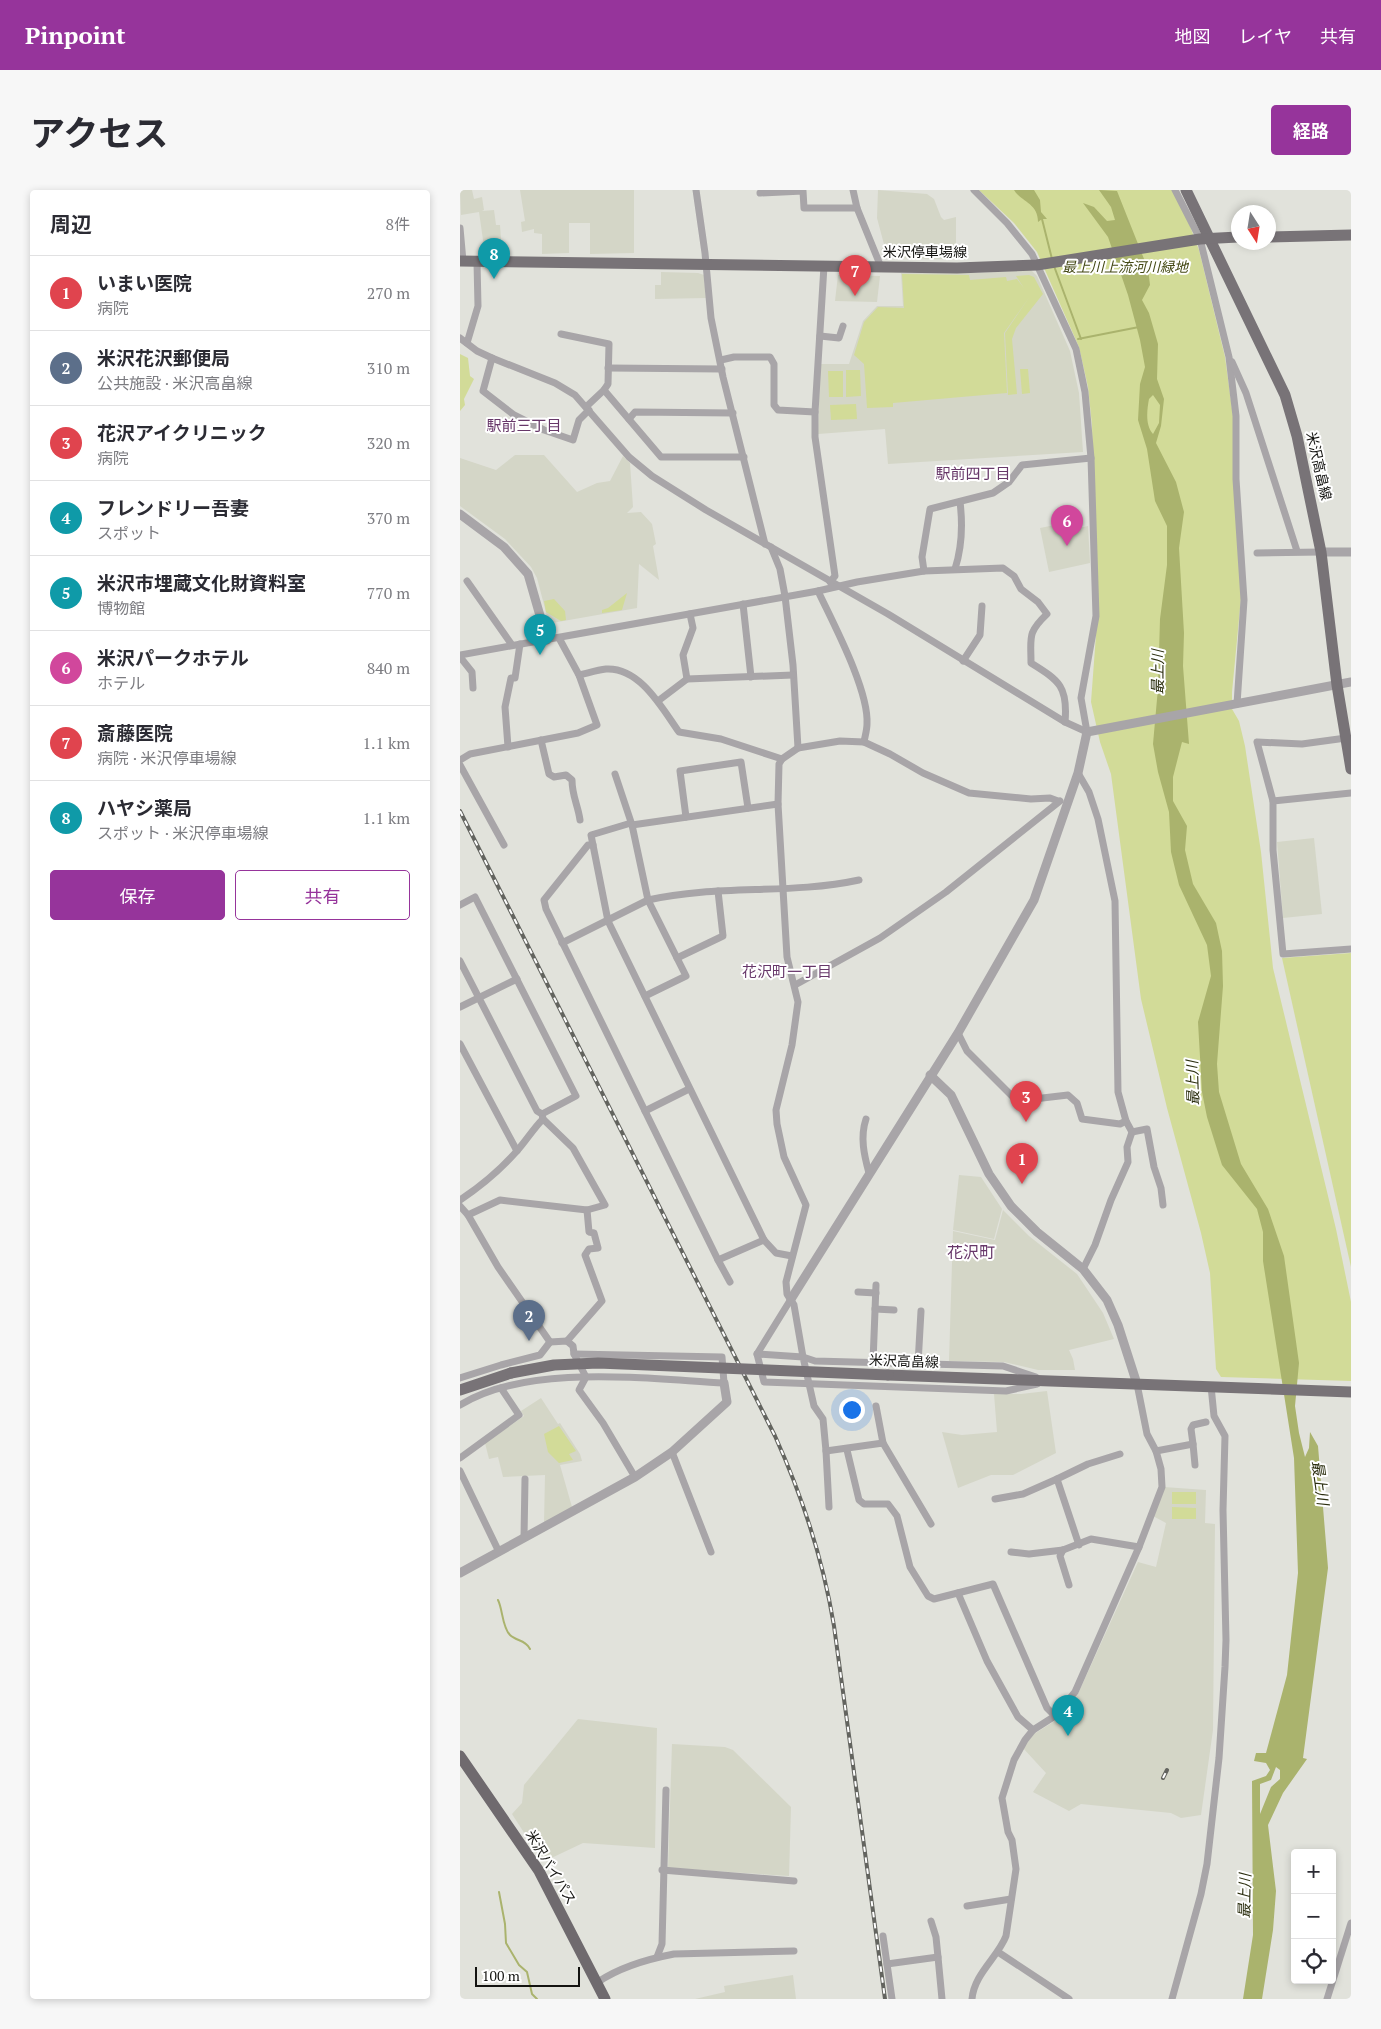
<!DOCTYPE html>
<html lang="ja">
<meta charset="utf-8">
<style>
:root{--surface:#fff;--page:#f7f7f7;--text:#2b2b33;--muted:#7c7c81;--line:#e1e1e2;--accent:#96349b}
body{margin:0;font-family:"PT Serif","Noto Sans JP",serif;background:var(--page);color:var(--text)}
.controls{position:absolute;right:15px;bottom:15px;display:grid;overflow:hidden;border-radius:5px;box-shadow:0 2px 8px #0003}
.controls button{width:45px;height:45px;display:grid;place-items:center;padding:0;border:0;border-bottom:1px solid var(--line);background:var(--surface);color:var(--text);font:25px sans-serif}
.compass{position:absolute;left:771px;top:15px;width:45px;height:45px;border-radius:50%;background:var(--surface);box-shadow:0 2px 8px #0003;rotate:168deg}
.scale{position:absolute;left:15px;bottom:12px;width:105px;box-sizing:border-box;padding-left:5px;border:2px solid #131310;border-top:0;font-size:14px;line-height:18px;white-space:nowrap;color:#131310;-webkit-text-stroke:4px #fff;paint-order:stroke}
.you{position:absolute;left:391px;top:1219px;width:18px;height:18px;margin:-12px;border:4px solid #fff;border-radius:50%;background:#1a73e8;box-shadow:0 0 0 8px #1a73e833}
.badge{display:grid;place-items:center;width:32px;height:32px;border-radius:50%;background:var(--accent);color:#fff;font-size:16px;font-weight:700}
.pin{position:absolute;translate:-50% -41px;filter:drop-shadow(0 1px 2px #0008)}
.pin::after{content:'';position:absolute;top:26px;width:18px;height:15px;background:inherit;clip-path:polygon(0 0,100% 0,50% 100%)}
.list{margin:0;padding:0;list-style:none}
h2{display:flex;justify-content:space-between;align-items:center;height:65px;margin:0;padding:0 20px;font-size:21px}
h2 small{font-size:16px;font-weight:400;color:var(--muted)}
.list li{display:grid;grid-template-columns:32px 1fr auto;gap:15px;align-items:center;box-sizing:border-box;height:75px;padding:0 20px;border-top:1px solid var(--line)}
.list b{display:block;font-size:19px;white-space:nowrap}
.list p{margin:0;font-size:16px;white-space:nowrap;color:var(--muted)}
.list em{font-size:16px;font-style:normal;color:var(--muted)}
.actions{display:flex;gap:10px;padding:15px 20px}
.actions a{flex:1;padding:11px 0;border:1px solid var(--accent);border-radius:5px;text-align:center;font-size:18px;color:var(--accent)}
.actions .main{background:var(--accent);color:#fff}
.icon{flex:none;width:28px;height:28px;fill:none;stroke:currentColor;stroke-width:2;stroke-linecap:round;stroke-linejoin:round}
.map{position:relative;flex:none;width:891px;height:1809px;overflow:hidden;border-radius:5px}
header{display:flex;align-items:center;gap:30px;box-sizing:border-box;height:70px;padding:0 25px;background:var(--accent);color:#fff}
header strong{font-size:24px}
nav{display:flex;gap:28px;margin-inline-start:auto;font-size:18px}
.intro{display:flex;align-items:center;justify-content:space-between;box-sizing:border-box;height:120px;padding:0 30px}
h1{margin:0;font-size:35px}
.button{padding:12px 22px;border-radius:5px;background:var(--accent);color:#fff;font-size:18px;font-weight:700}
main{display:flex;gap:30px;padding:0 30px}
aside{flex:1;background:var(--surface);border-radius:5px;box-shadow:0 2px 8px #0003}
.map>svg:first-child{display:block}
.built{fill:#d4d6c7}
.green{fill:#d2db98}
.water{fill:#aab36d;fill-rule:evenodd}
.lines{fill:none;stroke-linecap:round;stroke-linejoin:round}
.stream{stroke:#aab36d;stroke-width:2}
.minor{stroke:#a8a5a8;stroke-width:7}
.tertiary{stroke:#a8a5a8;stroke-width:9}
.primary{stroke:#787377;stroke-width:11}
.trunk{stroke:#6f6a6e;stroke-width:11}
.rail-casing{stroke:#63645f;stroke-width:4}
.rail{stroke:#fff;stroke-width:2;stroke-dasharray:5.5;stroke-linecap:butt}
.primary-bridge{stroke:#787377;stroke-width:11}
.labels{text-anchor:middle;stroke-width:4;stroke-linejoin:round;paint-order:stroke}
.street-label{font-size:14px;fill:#131310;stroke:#fff}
.park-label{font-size:14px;font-style:italic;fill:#444914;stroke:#fff}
.neighbourhood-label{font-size:15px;fill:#673769;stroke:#fff}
.water-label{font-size:15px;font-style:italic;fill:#2c2f10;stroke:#fff}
.quarter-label{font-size:16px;fill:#673769;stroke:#fff}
</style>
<header>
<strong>Pinpoint</strong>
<nav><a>地図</a><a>レイヤ</a><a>共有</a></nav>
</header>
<div class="intro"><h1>アクセス</h1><a class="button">経路</a></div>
<main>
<aside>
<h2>周辺<small>8件</small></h2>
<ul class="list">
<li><span class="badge" style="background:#e0444e">1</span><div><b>いまい医院</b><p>病院</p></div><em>270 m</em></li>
<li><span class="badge" style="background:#5c6f8a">2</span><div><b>米沢花沢郵便局</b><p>公共施設 · 米沢高畠線</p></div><em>310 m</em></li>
<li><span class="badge" style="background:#e0444e">3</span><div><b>花沢アイクリニック</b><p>病院</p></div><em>320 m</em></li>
<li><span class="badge" style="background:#0f9aa8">4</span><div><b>フレンドリー吾妻</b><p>スポット</p></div><em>370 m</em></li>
<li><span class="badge" style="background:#0f9aa8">5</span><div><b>米沢市埋蔵文化財資料室</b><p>博物館</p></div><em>770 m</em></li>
<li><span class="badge" style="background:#d1479c">6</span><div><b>米沢パークホテル</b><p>ホテル</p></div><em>840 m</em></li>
<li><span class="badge" style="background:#e0444e">7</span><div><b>斎藤医院</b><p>病院 · 米沢停車場線</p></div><em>1.1 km</em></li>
<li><span class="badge" style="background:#0f9aa8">8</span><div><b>ハヤシ薬局</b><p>スポット · 米沢停車場線</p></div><em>1.1 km</em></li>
</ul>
<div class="actions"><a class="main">保存</a><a>共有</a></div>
</aside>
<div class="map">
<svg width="891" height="1809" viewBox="0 0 891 1809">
<rect width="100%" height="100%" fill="#e1e2db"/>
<g class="built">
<polygon points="0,0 12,0 14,9 22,7 24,20 22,21 34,20 36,35 40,35 42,63 22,64 23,50 19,22 1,25"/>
<polygon points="60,0 174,0 174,63 130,64 130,33 109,33 109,63 82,64 82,44 74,43 74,39 62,42 61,32 65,31"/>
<polygon points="418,0 467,4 474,9 481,27 484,30 496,27 496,69 424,68 421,59 425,58 417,28"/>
<polygon points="571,80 577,86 610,161 619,203 623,262 428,274 425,239 358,244 360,174 389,174 403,131 417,116 443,116 441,83 518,83"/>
<polygon points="201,82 238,83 244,85 246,108 195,109 195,95 201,95"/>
<polygon points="378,85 420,86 417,112 375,111"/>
<polygon points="55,265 84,265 117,302 137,293 150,291 163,266 170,273 173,317 167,323 181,322 192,334 196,354 193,356 199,390 179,374 177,418 92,433 88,430 77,388 71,377 45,349 0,316 0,268 36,280"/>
<polygon points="610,332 611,340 628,336 630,373 589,382 580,338"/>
<polygon points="854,648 862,724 823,728 817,652"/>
<polygon points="499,985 521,987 542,1019 534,1049 493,1040"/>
<polygon points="543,1020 569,1046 617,1084 643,1123 654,1149 609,1160 613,1169 615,1180 578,1180 544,1172 489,1171 493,1041 535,1050"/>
<polygon points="587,1201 596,1263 553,1285 531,1285 498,1298 482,1242 502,1245 537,1242 534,1204 561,1204"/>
<polygon points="81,1208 98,1234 100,1233 120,1264 122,1271 100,1275 112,1317 84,1333 85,1285 43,1287 38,1267 29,1269 25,1253 64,1226 61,1221"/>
<polygon points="704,1297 746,1300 745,1333 755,1334 753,1540 741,1625 721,1628 711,1623 621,1614 609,1621 573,1602 586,1583 563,1558 574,1544 598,1529 617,1506 678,1372 696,1377 706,1333 693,1326"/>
<polygon points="118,1529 197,1538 195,1658 123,1653 83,1672 52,1624 62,1613 64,1595"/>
<polygon points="212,1554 265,1557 273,1560 331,1617 329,1686 208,1678"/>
<polygon points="333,1785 336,1809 235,1809 265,1802 264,1796"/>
</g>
<g class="green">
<polygon points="519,0 713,0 727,28 739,60 765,167 773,226 781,408 772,502 772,519 779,531 785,556 801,662 813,778 876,1039 891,1112 891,1191 761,1187 756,1179 750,1083 741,1043 707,918 681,809 651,584 640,552 631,512 636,445 632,235 628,197 619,157 577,62 554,33"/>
<polygon points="442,84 509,85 510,90 546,87 547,91 557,89 564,98 556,86 569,85 574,87 583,104 556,138 552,149 557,204 548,205 545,143 570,106 544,143 547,203 433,213 433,217 407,218 404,174 394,165 404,132 418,117 444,118"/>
<polygon points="0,164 8,168 10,186 14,189 4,209 5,215 0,221"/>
<polygon points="568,179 570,203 562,204 560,179"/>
<polygon points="386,180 400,180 401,206 386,207"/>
<polygon points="368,181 383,181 383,207 369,207"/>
<polygon points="396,214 397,229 371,230 370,215"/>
<polygon points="167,403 162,420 142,423 142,420 148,418"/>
<polygon points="94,409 105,421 106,430 101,431 86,422 84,411"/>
<polygon points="891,763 891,1077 822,768"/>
<polygon points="99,1236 116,1261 109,1264 113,1270 99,1273 88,1262 84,1244"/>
<rect x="712" y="1302" width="24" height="12"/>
<polygon points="712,1317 736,1318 736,1329 712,1329"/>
</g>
<g class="water">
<path d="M554,0H574L580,10L581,22L587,29H582L578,32C578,13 561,12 554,0Z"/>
<path d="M639,0L657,1L688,79L690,95L682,110L689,123L698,154L697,189L704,209L701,236L696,253L716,292L724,322L719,358L724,443L723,476L729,554L722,552L713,587V611L727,636L725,660L733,694L756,733L762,761L763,796L757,874L759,902L781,974L808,1019L824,1066L839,1173L835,1216L839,1243L845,1267L849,1258L850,1242L858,1256L868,1378L843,1568L847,1569L823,1603L808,1635L816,1701L813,1740L802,1809H783L793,1745L792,1591L806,1586L810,1580L806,1573L794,1571L796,1563H806L827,1485L838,1383L834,1268L803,1071V1042L797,1019L762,975L747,927L742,902L738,832L751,786L747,755L719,695L711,662L709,622L698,582L693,554L698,498L700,429L707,375V336L695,311L687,259L678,230L680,194L685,177L680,150L668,105L648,47L623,13L634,17L647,31L655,30L651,17ZM693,205L700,215L699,233L693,244C685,235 687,220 689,209ZM816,1577L820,1580V1589L811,1597L800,1624V1594L811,1590Z"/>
</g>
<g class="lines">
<g class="stream">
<polyline points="582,29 592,69"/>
<polyline points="594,76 621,149"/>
<polyline points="618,149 679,137"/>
<path d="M38,1410C43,1420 42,1437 50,1445C56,1451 66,1450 70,1459"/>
<polyline points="39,1702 45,1734 46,1753 59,1775 67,1782 72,1804 77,1809"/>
</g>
<g class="minor">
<polyline points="236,0 245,63 251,128 263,187 305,354"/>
<polyline points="393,0 397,18 421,77"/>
<polyline points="514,0 547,33 572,64 616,159 625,202 631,268 636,426 621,508 627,542"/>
<polyline points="715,0 740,49 769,167 776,226 776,289 784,410 777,514"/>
<polyline points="300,3 343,1 344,18 397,18"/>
<polyline points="0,38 3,71"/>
<polyline points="364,76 355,222 355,247 375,386 370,392"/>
<polyline points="101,144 149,154 148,194 144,200 201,267 284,267"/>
<polyline points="360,146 379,148 383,136"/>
<polyline points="0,148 17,161 32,168 95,193 115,205 169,267 192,286 246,320 428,424 605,532 627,542"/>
<polyline points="7,153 18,116 17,72"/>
<polyline points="32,168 23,201 54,225 84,240 113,250 119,230 129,220"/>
<polyline points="261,170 274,167 310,167 314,174 314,215 318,220 355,222"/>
<polyline points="772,172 786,203 837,361"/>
<polyline points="148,178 262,179"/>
<polyline points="127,216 144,200"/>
<polyline points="169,229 175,222 273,223"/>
<polyline points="311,357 320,379 325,406 333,475 338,558"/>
<polyline points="797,363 861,362"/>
<path d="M495,379C502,357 503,336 500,312"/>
<polyline points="464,381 462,367 470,319 533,303 549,292 562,275 631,268"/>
<polyline points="7,391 52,455"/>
<path d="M358,401C373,433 409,500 407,534C407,540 405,546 404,552"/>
<polyline points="283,414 291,487"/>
<path d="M0,465L358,401L397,392L464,381L543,378L554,386L561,399L578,412L587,424C567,443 571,447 571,473C600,491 608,497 605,532"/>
<polyline points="0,467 12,482 13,498"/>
<polyline points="503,471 520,445 522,416"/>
<path d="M119,485C128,483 137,480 146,479C180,477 202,518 219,542L261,549L322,569"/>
<polyline points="227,489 223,465 233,438 230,424"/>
<polyline points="198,511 227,489 333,485"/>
<path d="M81,550L89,584L94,587L106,585L112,590C112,606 118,615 120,630"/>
<polyline points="48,557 45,517 51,488 55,488 60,454"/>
<polyline points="0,570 10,564 118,543 137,535 119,485 99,448"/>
<polyline points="0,575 44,655"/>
<polyline points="618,583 629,602 638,629 655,711 658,902 666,931 672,942 667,957 668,972 651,1010 635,1055 623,1079"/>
<polyline points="155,584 172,635 188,710 226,786 185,806"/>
<polyline points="891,603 813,611 813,660 823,764 891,759"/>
<polyline points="813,611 797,552 842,554 886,548"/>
<polyline points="226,627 220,581 281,572 288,618"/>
<polyline points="171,633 131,645 148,731 304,1050 316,1063 332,1066"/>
<polyline points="172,635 318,614"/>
<polyline points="133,655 128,655 84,710 86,719 258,1070 304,1050"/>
<polyline points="0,715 15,707 116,906 82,924"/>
<path d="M102,753L188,710C257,694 330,705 399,690"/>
<polyline points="217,768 263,746 258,701"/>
<polyline points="0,771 77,921 82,924 83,929 113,958 145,1015 127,1020 40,1010 8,1025"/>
<polyline points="335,795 420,748 486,702 600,611"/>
<polyline points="0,817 57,789"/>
<polyline points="498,843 507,861 557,911 608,905 617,913 622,929 660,934 666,931"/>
<polyline points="0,854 57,961"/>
<polyline points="185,921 229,899"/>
<path d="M406,929C400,947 404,965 409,983"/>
<polyline points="672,942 687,939 694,977 701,998 703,1015"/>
<path d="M0,1010C21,996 39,981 56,962C66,951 73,939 83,929"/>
<polyline points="0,1016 8,1025 38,1077 90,1152"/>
<polyline points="258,1070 270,1092"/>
<polyline points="398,1102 416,1103"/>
<polyline points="331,1109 297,1164 304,1192 546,1201 577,1194"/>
<polyline points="415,1119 434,1120"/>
<polyline points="107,1151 142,1111 125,1065 129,1059 138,1058 134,1043 129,1042 127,1020"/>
<polyline points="90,1152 107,1151 113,1156 114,1164 126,1187 119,1200 143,1233 175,1287"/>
<polyline points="297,1164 343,1167 354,1216 363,1229 366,1261 369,1317"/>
<polyline points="413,1172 416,1095"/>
<polyline points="458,1174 461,1121"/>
<polyline points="576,1187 543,1176 355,1171 343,1167 334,1115 327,1104 326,1092 346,1015 324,967 317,934 316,920 332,855 338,812 327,767 318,614 319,574 322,569 338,558 380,551 404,552 430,564 463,583 509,603 571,609 590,608 598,611"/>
<polyline points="0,1188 41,1175 80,1165 90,1152"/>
<path d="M0,1215C68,1173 187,1189 264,1193L262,1167L114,1164"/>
<polyline points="416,1216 423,1253"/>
<polyline points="733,1254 731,1239 733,1235 746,1232"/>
<polyline points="387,1260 399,1310 404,1314 428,1314 437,1326 450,1377 468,1406 474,1409 533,1394 587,1518 595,1526"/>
<polyline points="366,1261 423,1253 471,1334"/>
<polyline points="696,1261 733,1254 735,1275"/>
<polyline points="212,1262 251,1362"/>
<polyline points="0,1268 59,1225 41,1198"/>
<polyline points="0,1281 39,1362"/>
<polyline points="535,1309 563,1304 597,1289"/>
<polyline points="64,1348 65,1289"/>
<polyline points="619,1355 597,1289 628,1274 660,1264"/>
<polyline points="603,1360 600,1366 609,1395"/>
<polyline points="551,1362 569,1364 603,1360 631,1349 679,1357"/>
<polyline points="498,1403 527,1471 558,1527 573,1540"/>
<polyline points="202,1680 334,1691"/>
<polyline points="507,1716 551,1709"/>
<polyline points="471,1731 476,1747 478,1767"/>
<polyline points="423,1746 432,1809"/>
<polyline points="538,1762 609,1809"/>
<polyline points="197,1767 202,1754 206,1600"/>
<polyline points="427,1774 478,1767 482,1809"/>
<path d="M138,1792C160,1777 188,1769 214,1764L334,1761"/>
<path d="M512,1809C514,1784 538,1767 546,1746L556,1679L552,1650L548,1642L542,1608L554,1570L565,1550L573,1540L595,1526L615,1502L679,1357L702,1297L701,1279L696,1261L687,1244L677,1194"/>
<polyline points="712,1809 741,1704 747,1674 759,1568 765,1477 766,1450 763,1320 765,1246 754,1226 751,1196"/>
<polyline points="867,1809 891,1733"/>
</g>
<g class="tertiary">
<polyline points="0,324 44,357 68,384 87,450"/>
<polyline points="861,362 891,362"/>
<polyline points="470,885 491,905 529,984 551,1016 577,1042 623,1079 647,1110 658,1135 677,1194"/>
<polyline points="331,1109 498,843 574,710 618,583 627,542 891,492"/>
<polyline points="0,1383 175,1287 212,1262 267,1212 264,1193"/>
</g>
<g class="primary">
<polyline points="726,0 825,205 837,246 861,362 877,495 891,579"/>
<polyline points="808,47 891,45"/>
<polyline points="0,71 497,78 577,75 740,49 778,47"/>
<polyline points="428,1185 891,1202"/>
<polyline points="0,1200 51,1183"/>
</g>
<polyline class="trunk" points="0,1566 79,1681 145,1809"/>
<g class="rail-casing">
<g id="rail">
<path d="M0,621L315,1246C343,1308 363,1369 374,1436L425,1809"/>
<polyline points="703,1588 707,1580"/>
</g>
</g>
<use href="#rail" class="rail"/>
<polyline class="primary-bridge" points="51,1183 94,1175 138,1173 428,1185"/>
</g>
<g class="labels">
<g class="street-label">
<text x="465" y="67">米沢停車場線</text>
<text transform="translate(859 276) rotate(77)" y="5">米沢高畠線</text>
<text transform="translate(444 1171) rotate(2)" y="5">米沢高畠線</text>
<text transform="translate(91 1677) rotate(59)" y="5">米沢バイパス</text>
</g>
<g class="park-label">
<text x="665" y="82">最上川上流河川緑地</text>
</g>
<g class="neighbourhood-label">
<text x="64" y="241">駅前三丁目</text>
<text x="513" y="289">駅前四丁目</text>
<text x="327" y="787">花沢町一丁目</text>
</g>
<g class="water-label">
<text transform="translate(698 482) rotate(-90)" y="5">最上川</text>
<text transform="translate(733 893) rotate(-92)" y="5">最上川</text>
<text transform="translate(860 1293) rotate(82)" y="5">最上川</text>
<text transform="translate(785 1706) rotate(-89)" y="5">最上川</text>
</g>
<g class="quarter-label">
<text x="511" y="1068">花沢町</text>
</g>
</g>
</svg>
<div class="controls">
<button>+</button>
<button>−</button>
<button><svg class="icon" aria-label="locate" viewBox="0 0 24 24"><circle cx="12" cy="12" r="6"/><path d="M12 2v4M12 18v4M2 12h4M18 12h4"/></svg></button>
</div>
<svg class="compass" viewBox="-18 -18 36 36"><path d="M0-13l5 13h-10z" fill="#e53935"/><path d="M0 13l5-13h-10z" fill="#7c7c81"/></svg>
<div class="scale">100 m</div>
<div class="you"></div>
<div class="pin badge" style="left:562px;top:994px;background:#e0444e">1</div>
<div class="pin badge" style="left:69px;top:1151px;background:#5c6f8a">2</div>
<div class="pin badge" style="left:566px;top:932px;background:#e0444e">3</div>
<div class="pin badge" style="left:608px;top:1546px;background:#0f9aa8">4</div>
<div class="pin badge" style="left:80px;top:465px;background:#0f9aa8">5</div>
<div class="pin badge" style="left:607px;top:356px;background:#d1479c">6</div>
<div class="pin badge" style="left:395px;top:106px;background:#e0444e">7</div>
<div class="pin badge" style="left:34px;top:89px;background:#0f9aa8">8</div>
</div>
</main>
